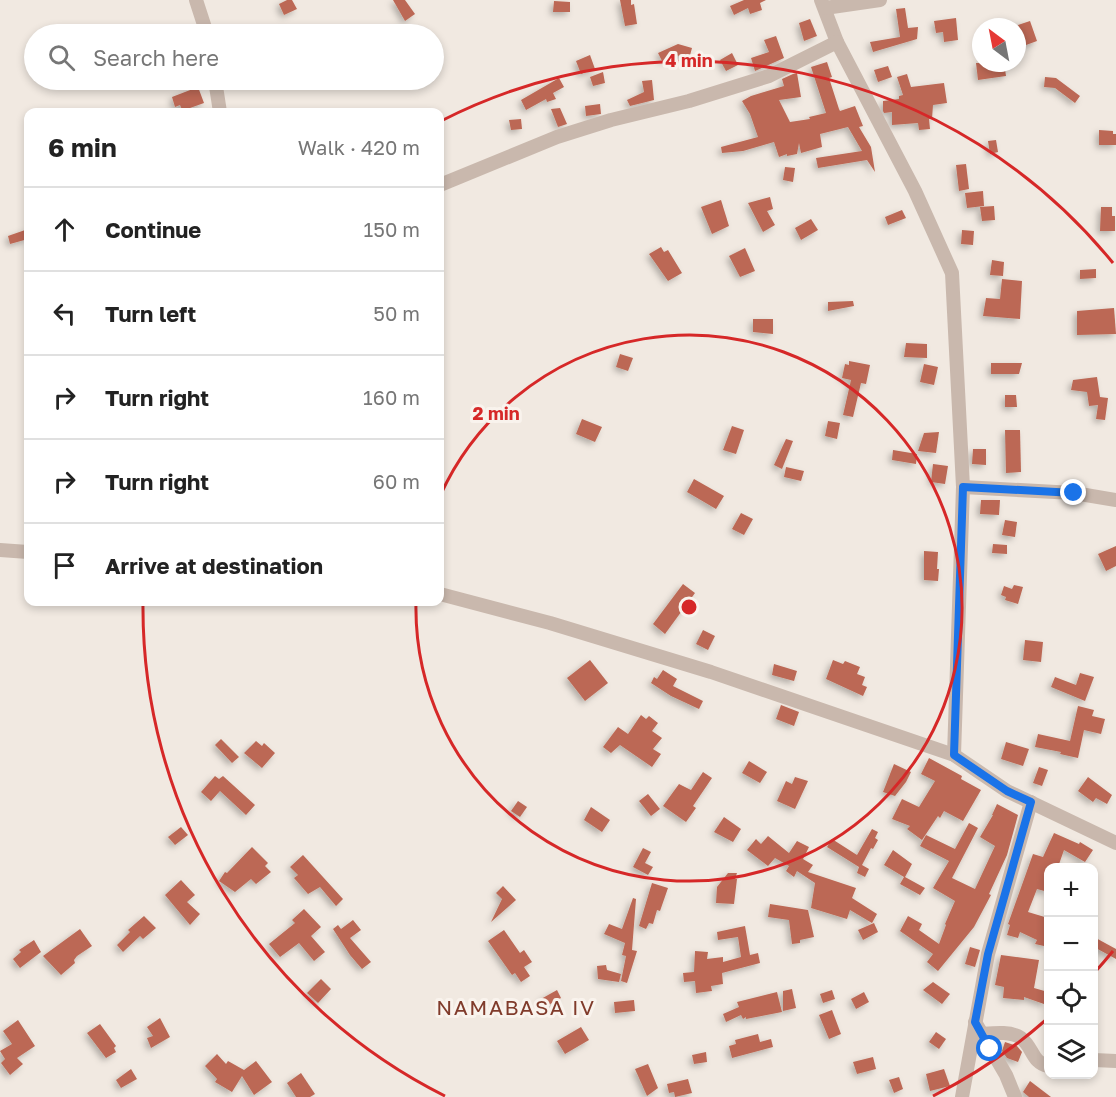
<!DOCTYPE html>
<meta charset="utf-8">
<style>
:root{--surface:#fff;--page:#f6f6f6;--text:#222;--muted:#767676;--line:#e0e0e0}
body{margin:0;font-family:"Golos Text",sans-serif;background:var(--page);color:var(--text)}
.controls{position:absolute;right:18px;bottom:18px;display:grid;overflow:hidden;border-radius:12px;box-shadow:0 3px 9px #0003}
.controls button{width:54px;height:54px;display:grid;place-items:center;padding:0;border:0;border-bottom:2px solid var(--line);background:var(--surface);color:var(--text);font:30px sans-serif}
.compass{position:absolute;left:972px;top:18px;width:54px;height:54px;border-radius:50%;background:var(--surface);box-shadow:0 3px 9px #0003;rotate:328deg}
.stop{position:absolute;width:18px;height:18px;margin:-14px;border:4px solid #1a73e8;border-radius:50%;background:#fff}
.stop.end{background:#1a73e8;border-color:#fff;box-shadow:0 2px 6px #0008}
.list{margin:0;padding:0;list-style:none}
h2{display:flex;justify-content:space-between;align-items:center;height:78px;margin:0;padding:0 24px;font-size:26px}
h2 small{font-size:20px;font-weight:400;color:var(--muted)}
.list li{display:grid;grid-template-columns:39px 1fr auto;gap:18px;align-items:center;box-sizing:border-box;height:84px;padding:0 24px;border-top:2px solid var(--line)}
.list b{display:block;font-size:22px;white-space:nowrap}
.list em{font-size:20px;font-style:normal;color:var(--muted)}
.icon{flex:none;width:33px;height:33px;fill:none;stroke:currentColor;stroke-width:2;stroke-linecap:round;stroke-linejoin:round}
.map{position:relative;flex:none;width:1116px;height:1097px;overflow:hidden}
.search{position:absolute;background:var(--surface);box-shadow:0 3px 9px #0003;left:24px;top:24px;width:420px;height:66px;display:flex;align-items:center;gap:15px;box-sizing:border-box;padding:0 21px;border-radius:33px;color:var(--muted);font-size:22px}
.panel{position:absolute;background:var(--surface);box-shadow:0 3px 9px #0003;left:24px;top:108px;width:420px;height:498px;border-radius:12px}
.map>svg:first-child{display:block}
.building{fill:#bc6854;filter:url(#shadow)}
.lines{fill:none;stroke-linecap:round;stroke-linejoin:round}
.minor{stroke:#c9b8ad;stroke-width:14}
.route{stroke:#1a73e8;stroke-width:8}
.ring{fill:none;stroke:#d62828;stroke-width:3}
.labels{text-anchor:middle;stroke-width:6;stroke-linejoin:round;paint-order:stroke}
.quarter-label{font-size:21px;letter-spacing:1.5px;fill:#803b2b;stroke:#f9f3ed}
.centre{fill:#d62828;stroke:#f9f3ed;stroke-width:3}
.ring-label{font-size:18px;text-anchor:middle;font-weight:bold;fill:#d62828;stroke:#f9f3ed;stroke-width:6;stroke-linejoin:round;paint-order:stroke}
</style>
<div class="map">
<svg width="1116" height="1097" viewBox="0 0 1116 1097">
<defs>
<filter id="shadow"><feDropShadow dx="-3" dy="3" stdDeviation="3" flood-color="#0004"/></filter>
</defs>
<rect width="100%" height="100%" fill="#f1e9e1"/>
<g class="building">
<polygon points="287,0 292,0 297,9 284,15 279,4"/>
<polygon points="393,0 405,0 415,14 405,21"/>
<polygon points="620,0 631,0 631,5 634,4 637,24 625,26"/>
<polygon points="744,0 766,0 760,3 762,10 750,14 748,8 734,15 730,6"/>
<polygon points="554,1 570,2 570,12 553,12"/>
<polygon points="905,8 908,28 918,27 917,39 873,52 870,42 900,37 896,9"/>
<polygon points="956,18 958,40 944,42 943,32 936,33 934,21"/>
<polygon points="810,19 817,36 804,41 799,23"/>
<polygon points="1030,21 1037,41 1026,45 1018,25"/>
<polygon points="776,36 784,58 755,71 751,58 769,52 764,40"/>
<polygon points="678,44 692,48 689,59 676,55 662,61 658,53"/>
<polygon points="732,53 738,65 726,71 720,60"/>
<polygon points="590,55 595,69 581,74 576,61"/>
<polygon points="827,62 832,77 829,78 839,109 840,111 855,106 863,126 859,127 871,147 875,172 867,160 818,168 816,158 862,151 848,127 820,134 822,147 801,153 799,143 797,154 787,156 787,154 779,157 774,142 743,151 722,153 721,147 758,137 750,114 742,101 751,96 784,86 782,79 793,74 797,73 801,97 779,100 790,122 810,119 809,117 826,113 811,67"/>
<polygon points="976,63 1004,63 1006,76 978,80"/>
<polygon points="888,66 892,77 878,82 874,70"/>
<polygon points="603,72 605,83 593,86 590,77"/>
<polygon points="907,74 911,87 944,83 947,103 933,105 932,119 929,119 930,129 919,130 918,123 892,125 892,112 884,113 883,111 883,101 899,99 899,96 903,95 897,77"/>
<polygon points="1045,77 1056,78 1080,96 1075,103 1055,88 1044,87"/>
<polygon points="559,78 564,87 553,93 556,99 547,102 546,99 526,110 521,100"/>
<polygon points="652,80 654,100 630,106 627,100 644,92 642,81"/>
<polygon points="198,87 204,103 190,108 191,110 185,112 183,112 180,105 175,107 172,97"/>
<polygon points="600,104 601,114 586,116 585,106"/>
<polygon points="560,108 567,124 558,127 551,109"/>
<polygon points="521,119 522,129 511,130 509,120"/>
<polygon points="1099,130 1113,131 1113,134 1116,134 1116,145 1099,145"/>
<polygon points="996,140 998,152 990,154 988,141"/>
<polygon points="966,164 969,189 959,191 956,165"/>
<polygon points="785,167 795,168 793,182 783,180"/>
<polygon points="983,191 984,206 967,208 965,193"/>
<polygon points="770,197 773,209 767,211 775,225 763,232 748,203"/>
<polygon points="721,200 729,226 712,234 701,207"/>
<polygon points="994,206 995,220 982,221 980,207"/>
<polygon points="1101,207 1112,207 1112,216 1115,216 1115,231 1100,231"/>
<polygon points="902,210 906,218 888,225 885,217"/>
<polygon points="811,219 818,230 801,240 795,228"/>
<polygon points="28,229 28,239 10,244 8,236"/>
<polygon points="962,230 974,231 973,245 961,244"/>
<polygon points="661,247 664,252 668,250 682,273 668,281 649,254"/>
<polygon points="745,248 755,271 740,277 729,256"/>
<polygon points="992,260 1004,262 1003,276 990,275"/>
<polygon points="1096,269 1096,278 1080,279 1080,270"/>
<polygon points="1002,279 1022,281 1020,319 983,316 986,298 1000,299"/>
<polygon points="853,301 854,306 828,311 828,302"/>
<polygon points="1114,308 1116,334 1077,335 1077,311"/>
<polygon points="753,319 773,319 773,334 753,332"/>
<polygon points="906,343 927,344 927,358 904,357"/>
<polygon points="620,354 633,358 628,371 616,367"/>
<polygon points="849,361 870,365 866,384 861,383 853,417 843,415 851,380 842,378 845,364 849,365"/>
<polygon points="991,363 1022,363 1019,374 991,374"/>
<polygon points="924,364 938,367 934,385 920,382"/>
<polygon points="1097,377 1100,397 1108,398 1105,420 1096,419 1098,405 1089,406 1087,392 1071,390 1073,380"/>
<polygon points="1005,395 1016,395 1017,407 1005,407"/>
<polygon points="582,419 602,427 595,442 576,434"/>
<polygon points="828,421 840,423 837,439 825,436"/>
<polygon points="732,426 744,430 736,454 723,450"/>
<polygon points="1005,430 1020,430 1021,472 1006,473"/>
<polygon points="939,432 936,453 918,451 924,433"/>
<polygon points="786,439 793,441 782,469 774,465"/>
<polygon points="973,449 986,449 986,465 972,464"/>
<polygon points="893,450 917,454 916,464 892,460"/>
<polygon points="933,464 948,466 945,484 931,482"/>
<polygon points="786,467 804,471 801,481 784,477"/>
<polygon points="694,479 724,496 716,509 687,492"/>
<polygon points="981,500 1000,500 999,515 980,514"/>
<polygon points="741,513 753,519 744,535 732,529"/>
<polygon points="1005,520 1017,522 1015,537 1002,535"/>
<polygon points="993,544 1007,545 1007,554 992,553"/>
<polygon points="1116,546 1116,566 1106,571 1098,554"/>
<polygon points="924,551 938,552 937,569 939,569 938,581 924,580"/>
<polygon points="683,584 695,593 665,634 653,624"/>
<polygon points="1014,585 1023,587 1018,604 1005,600 1006,597 1001,595 1004,586 1012,589"/>
<polygon points="703,630 715,636 708,650 696,644"/>
<polygon points="1025,640 1043,642 1041,662 1023,660"/>
<polygon points="590,660 608,683 585,701 567,678"/>
<polygon points="833,660 843,664 845,661 860,667 857,674 865,677 862,685 867,687 863,696 826,679"/>
<polygon points="774,664 797,671 794,681 772,675"/>
<polygon points="663,670 677,679 673,686 703,701 699,709 671,696 651,683 654,677 657,679"/>
<polygon points="1080,673 1094,677 1085,701 1051,687 1055,677 1076,685"/>
<polygon points="781,705 799,712 794,726 776,719"/>
<polygon points="1078,706 1094,710 1092,716 1105,719 1101,734 1084,730 1078,758 1060,754 1061,752 1035,747 1038,734 1070,741"/>
<polygon points="641,715 646,719 649,716 658,723 652,731 662,738 653,749 661,754 652,767 620,745 611,753 603,747 618,727 628,734"/>
<polygon points="221,739 239,757 232,763 215,745"/>
<polygon points="256,741 262,746 264,743 275,753 262,768 244,753"/>
<polygon points="1006,742 1029,749 1023,766 1001,759"/>
<polygon points="929,758 962,776 961,779 981,790 963,821 944,811 940,818 938,816 922,840 907,829 910,826 892,819 902,799 919,807 935,781 921,774"/>
<polygon points="749,761 767,772 760,783 742,773"/>
<polygon points="894,764 911,772 906,782 895,796 883,792"/>
<polygon points="1039,767 1048,770 1042,786 1033,783"/>
<polygon points="703,772 712,778 693,806 696,808 686,822 663,806 679,784 691,790"/>
<polygon points="215,776 219,779 223,776 255,805 246,815 220,791 211,801 201,792"/>
<polygon points="795,777 808,781 795,809 777,801 786,781 792,784"/>
<polygon points="1088,777 1112,795 1107,804 1096,798 1093,802 1078,791"/>
<polygon points="648,794 660,809 651,816 639,801"/>
<polygon points="518,801 527,807 520,817 511,811"/>
<polygon points="997,804 1018,815 1007,855 989,894 991,895 974,927 938,971 927,962 933,954 900,931 908,916 922,924 919,930 939,944 946,925 945,924 955,901 933,888 949,861 920,846 926,835 955,849 969,823 978,828 952,878 975,889 995,846 980,837 993,815 992,815"/>
<polygon points="591,807 610,820 602,832 584,820"/>
<polygon points="724,817 741,829 733,842 714,832"/>
<polygon points="181,827 188,835 175,845 168,837"/>
<polygon points="872,829 878,832 875,838 878,840 873,849 871,848 862,865 869,869 865,877 857,873 859,867 827,847 832,839 857,855"/>
<polygon points="1054,833 1079,844 1080,842 1093,850 1085,862 1064,850 1058,867 1048,867 1048,892 1037,889 1028,912 1048,918 1048,945 1045,943 1044,946 1035,944 1037,940 1020,932 1018,938 1007,935 1010,925 1008,924 1033,854 1043,857"/>
<polygon points="768,836 789,853 797,841 809,847 803,859 813,865 808,872 856,888 852,898 877,914 872,923 850,910 847,919 811,908 815,883 797,871 794,877 786,871 789,866 775,858 768,866 747,850 756,839 761,844"/>
<polygon points="252,847 268,863 265,866 271,872 256,884 251,879 235,892 219,881 225,872 227,873"/>
<polygon points="643,848 651,852 645,863 653,867 648,875 633,867"/>
<polygon points="893,850 912,864 905,877 925,888 920,895 900,884 904,877 884,865"/>
<polygon points="303,855 343,899 336,906 320,887 308,894 294,878 298,875 290,867"/>
<polygon points="728,873 737,873 735,879 737,879 734,904 716,903 717,887"/>
<polygon points="181,880 195,895 187,902 200,914 190,925 165,895"/>
<polygon points="652,883 668,888 660,911 657,910 653,924 649,923 646,929 639,926"/>
<polygon points="503,886 516,900 491,922 502,899 496,893"/>
<polygon points="633,898 636,899 632,950 637,951 627,983 621,981 626,956 622,955 625,943 604,934 609,924 622,929"/>
<polygon points="770,904 808,910 814,937 800,940 800,943 792,944 789,920 768,917"/>
<polygon points="304,909 321,927 311,936 325,952 314,961 299,943 280,957 269,944 295,923 292,920"/>
<polygon points="144,916 156,928 143,939 140,936 123,952 117,945 130,932 128,930"/>
<polygon points="353,920 361,930 350,938 371,962 362,969 350,955 333,929 338,925 341,929"/>
<polygon points="874,923 878,932 863,940 858,930"/>
<polygon points="745,926 750,955 758,953 760,963 722,973 723,984 711,986 712,991 696,993 695,981 684,982 683,973 694,972 695,951 708,952 707,959 723,957 723,962 741,957 738,937 718,940 717,932"/>
<polygon points="80,929 92,946 77,956 74,960 75,963 61,975 43,956"/>
<polygon points="504,930 520,953 524,950 532,962 524,967 530,976 521,982 515,973 512,975 488,941"/>
<polygon points="1094,937 1116,949 1116,959 1094,947"/>
<polygon points="34,940 41,952 20,968 13,959 21,952 19,950"/>
<polygon points="970,947 980,950 975,967 965,964"/>
<polygon points="1001,955 1039,960 1034,988 1048,992 1044,1004 1024,997 1024,1000 1003,998 1004,987 995,985"/>
<polygon points="606,965 607,970 621,974 619,982 598,979 597,966"/>
<polygon points="321,979 331,989 318,1003 307,993"/>
<polygon points="933,982 950,994 942,1004 923,990"/>
<polygon points="792,989 796,1008 783,1011 783,991"/>
<polygon points="557,990 561,998 545,1007 541,999"/>
<polygon points="832,990 835,999 823,1003 820,994"/>
<polygon points="777,992 782,1012 746,1019 746,1017 743,1019 741,1015 726,1022 723,1014 739,1007 737,1002"/>
<polygon points="864,992 869,1002 856,1009 851,999"/>
<polygon points="634,1000 635,1011 615,1013 614,1002"/>
<polygon points="832,1010 841,1034 829,1039 819,1015"/>
<polygon points="160,1018 170,1037 151,1048 147,1038 153,1036 147,1027"/>
<polygon points="18,1020 35,1046 17,1058 23,1064 10,1075 1,1063 5,1059 0,1051 12,1044 3,1031"/>
<polygon points="100,1024 116,1046 114,1048 116,1052 106,1058 87,1033"/>
<polygon points="581,1027 589,1040 565,1054 557,1041"/>
<polygon points="936,1032 946,1039 939,1049 929,1042"/>
<polygon points="758,1034 760,1042 771,1039 773,1047 732,1058 729,1046 736,1044 735,1040"/>
<polygon points="1005,1042 1017,1046 1022,1052 1018,1062 1007,1058 1002,1051"/>
<polygon points="706,1052 707,1062 694,1064 692,1055"/>
<polygon points="217,1054 226,1064 228,1061 244,1070 256,1061 272,1082 254,1095 242,1076 232,1092 215,1082 217,1079 205,1066"/>
<polygon points="873,1057 876,1069 857,1074 853,1062"/>
<polygon points="648,1064 658,1088 647,1096 635,1069"/>
<polygon points="131,1069 137,1079 121,1088 116,1080"/>
<polygon points="944,1069 950,1086 930,1091 926,1074"/>
<polygon points="301,1073 315,1094 310,1097 296,1097 287,1083"/>
<polygon points="899,1077 903,1089 894,1093 889,1080"/>
<polygon points="688,1079 692,1093 675,1097 674,1092 669,1093 667,1084"/>
<polygon points="1030,1081 1051,1097 1029,1097 1023,1092"/>
</g>
<g class="lines">
<g class="minor">
<polyline points="196,0 207,34"/>
<polyline points="821,0 837,42 915,191 952,273 963,487 954,755"/>
<polyline points="825,8 880,0"/>
<polyline points="215,80 220,112"/>
<polyline points="440,185 557,137 611,120 689,101 769,76 837,42"/>
<polyline points="963,487 1074,493 1116,500"/>
<polyline points="0,550 28,552"/>
<polyline points="440,594 550,623 711,672 954,755 1007,791 1116,843"/>
<polyline points="975,1022 1006,1075 1015,1097"/>
<path d="M982,1034C994,1033 1011,1031 1021,1038C1033,1047 1032,1063 1048,1066"/>
<polyline points="1094,1060 1116,1061"/>
<polyline points="962,1097 988,954 1031,802"/>
</g>
</g>
<g class="lines">
<polyline class="route" points="990,1049 975,1022 988,954 1031,802 1007,791 954,755 963,487 1074,493"/>
</g>
<g class="ring">
<path d="M440 496A273 273 0 1 1 416 602"/>
<path d="M1113 951A546 546 0 0 1 1095 972M1047 1019A546 546 0 0 1 933 1096M445 1096A546 546 0 0 1 143 602M441 121A546 546 0 0 1 1113 263"/>
</g>
<g class="labels">
<g class="quarter-label">
<text x="516" y="1015">NAMABASA IV</text>
</g>
</g>
<circle cx="689" cy="607" r="9" class="centre"/>
<g class="ring-label">
<text x="689" y="67">4 min</text>
<text x="496" y="420">2 min</text>
</g>
</svg>
<div class="controls">
<button>+</button>
<button>−</button>
<button><svg class="icon" aria-label="locate" viewBox="0 0 24 24"><circle cx="12" cy="12" r="6"/><path d="M12 2v4M12 18v4M2 12h4M18 12h4"/></svg></button>
<button><svg class="icon" aria-label="layers" viewBox="0 0 24 24"><path d="M12 4l9 5-9 5-9-5zM3 14l9 5 9-5"/></svg></button>
</div>
<svg class="compass" viewBox="-18 -18 36 36"><path d="M0-13l5 13h-10z" fill="#e53935"/><path d="M0 13l5-13h-10z" fill="#767676"/></svg>
<div class="stop" style="left:990px;top:1049px"></div>
<div class="stop end" style="left:1074px;top:493px"></div>
<div class="search"><svg class="icon" aria-label="search" viewBox="0 0 24 24"><circle cx="10" cy="10" r="6"/><path d="M15 15l6 6"/></svg>Search here</div>
<section class="panel">
<h2>6 min<small>Walk · 420 m</small></h2>
<ul class="list">
<li><svg class="icon" aria-label="ahead" viewBox="0 0 24 24"><path d="M12 20V5M6 11l6-6 6 6"/></svg><div><b>Continue</b></div><em>150 m</em></li>
<li><svg class="icon" aria-label="left" viewBox="0 0 24 24"><path d="M17 20v-9H6M10 6l-5 5 5 5"/></svg><div><b>Turn left</b></div><em>50 m</em></li>
<li><svg class="icon" aria-label="right" viewBox="0 0 24 24"><path d="M7 20v-9h11M14 6l5 5-5 5"/></svg><div><b>Turn right</b></div><em>160 m</em></li>
<li><svg class="icon" aria-label="right" viewBox="0 0 24 24"><path d="M7 20v-9h11M14 6l5 5-5 5"/></svg><div><b>Turn right</b></div><em>60 m</em></li>
<li><svg class="icon" aria-label="arrive" viewBox="0 0 24 24"><path d="M6 21V4h12l-3 4 3 4H6"/></svg><div><b>Arrive at destination</b></div></li>
</ul>
</section>
</div>
